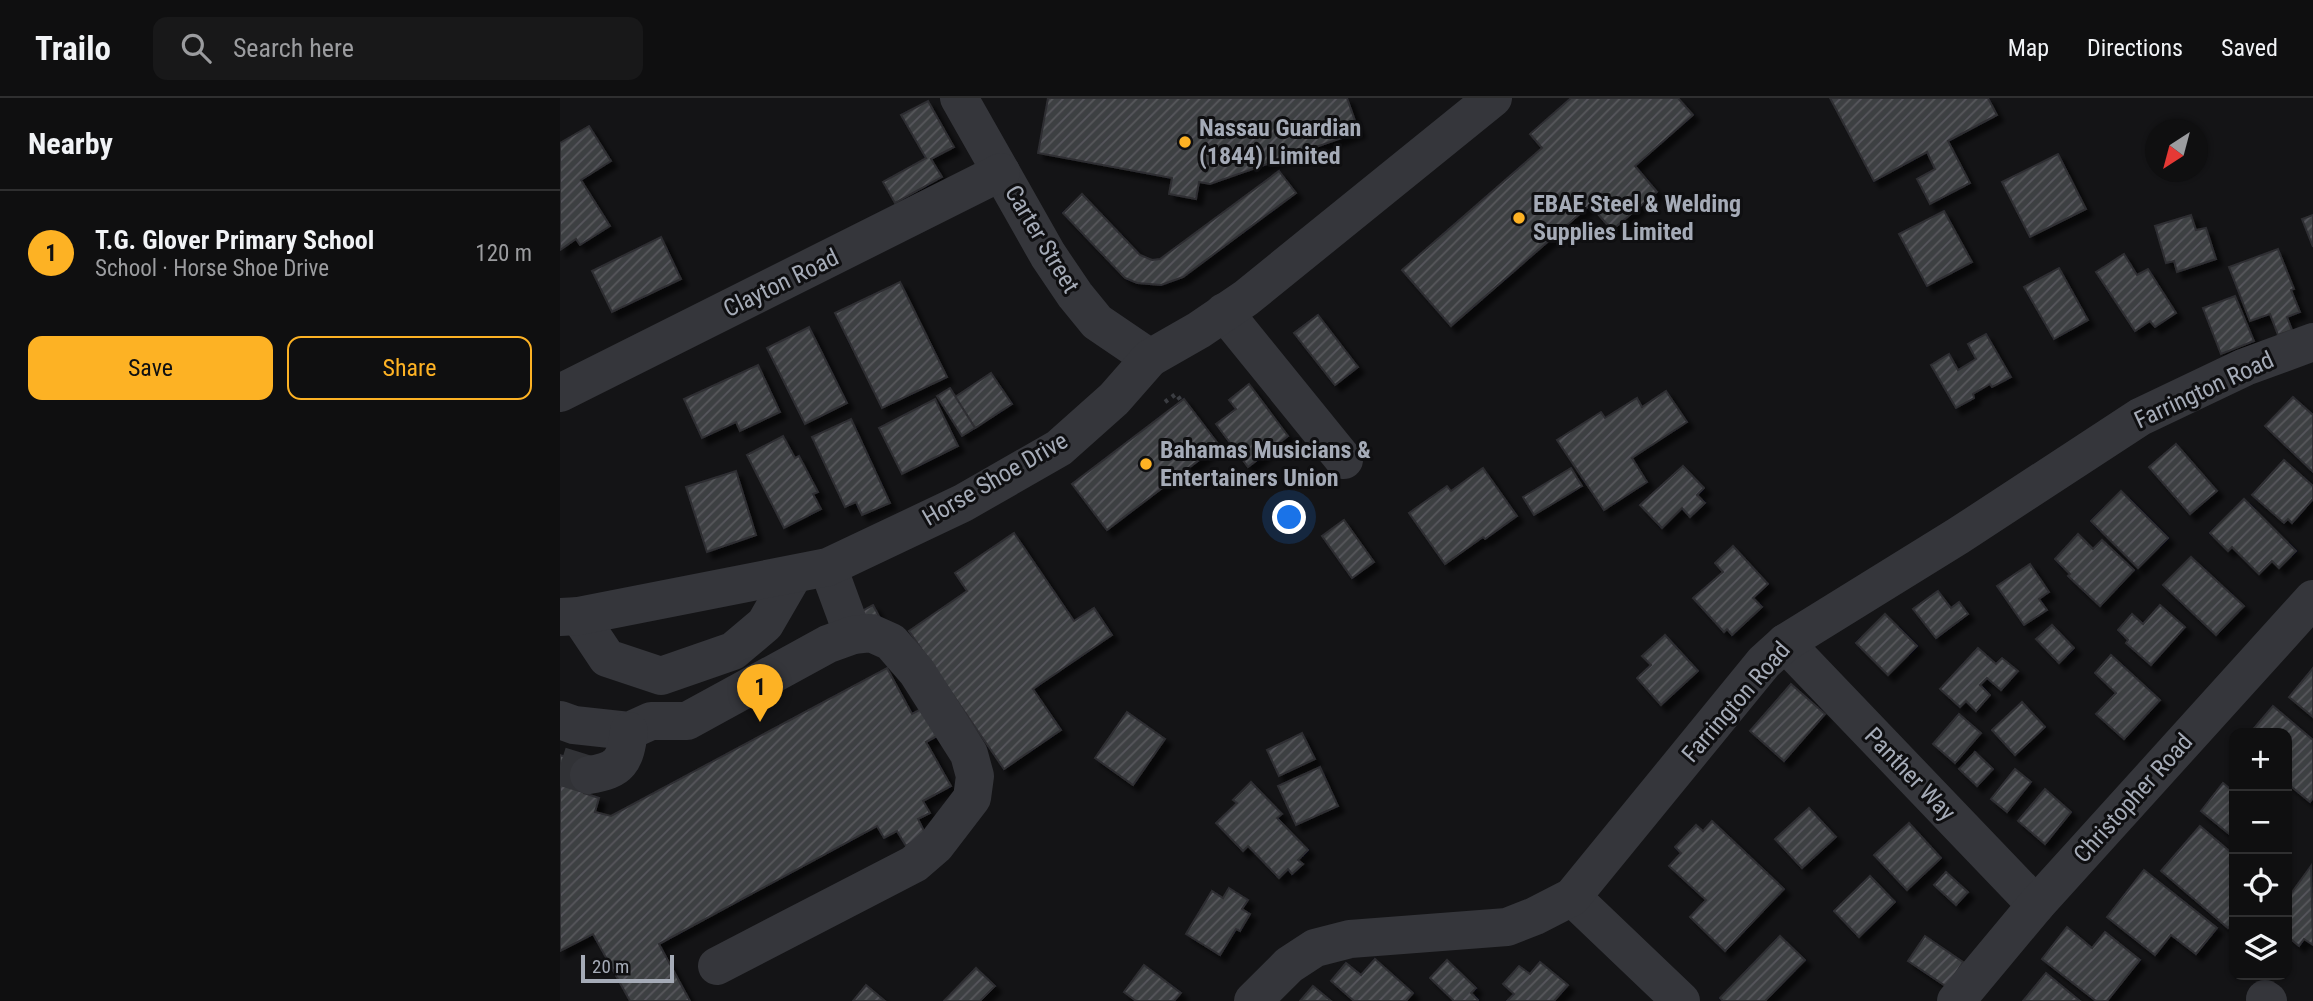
<!DOCTYPE html>
<meta charset="utf-8">
<style>
:root{--surface:#0f0f10;--page:#181819;--text:#f1f3f6;--muted:#9b9c9f;--line:#2f2f30;--accent:#fdb224}
body{margin:0;font-family:"Roboto Condensed",sans-serif;background:var(--page);color:var(--text)}
.controls{position:absolute;right:21px;bottom:21px;display:grid;overflow:hidden;border-radius:14px;box-shadow:0 2px 5px #0004}
.controls button{width:63px;height:63px;display:grid;place-items:center;padding:0;border:0;border-bottom:2px solid var(--line);background:var(--surface);color:var(--text);font:35px sans-serif}
.compass{position:absolute;left:1585px;top:21px;width:63px;height:63px;border-radius:50%;background:var(--surface);box-shadow:0 2px 5px #0004;rotate:216deg}
.scale{position:absolute;left:21px;bottom:18px;width:93px;box-sizing:border-box;padding-left:7px;border:4px solid #a5abb7;border-top:0;font-size:19px;line-height:24px;white-space:nowrap;color:#a5abb7;-webkit-text-stroke:5px #0f0f11;paint-order:stroke}
.you{position:absolute;left:730px;top:420px;width:24px;height:24px;margin:-18px;border:5px solid #fff;border-radius:50%;background:#1a73e8;box-shadow:0 0 0 10px #1a73e833}
.badge{display:grid;place-items:center;width:46px;height:46px;border-radius:50%;background:var(--accent);color:#111;font-size:23px;font-weight:700}
.pin{position:absolute;translate:-50% -58px;filter:drop-shadow(0 2px 4px #0008)}
.pin::after{content:'';position:absolute;top:37px;width:24px;height:21px;background:inherit;clip-path:polygon(0 0,100% 0,50% 100%)}
.list{margin:0;padding:0;list-style:none}
h2{display:flex;justify-content:space-between;align-items:center;height:91px;margin:0;padding:0 28px;font-size:30px}
h2 small{font-size:23px;font-weight:400;color:var(--muted)}
.list li{display:grid;grid-template-columns:46px 1fr auto;gap:21px;align-items:center;box-sizing:border-box;height:126px;padding:0 28px;border-top:2px solid var(--line)}
.list b{display:block;font-size:26px;white-space:nowrap}
.list p{margin:0;font-size:23px;white-space:nowrap;color:var(--muted)}
.list em{font-size:23px;font-style:normal;color:var(--muted)}
.actions{display:flex;gap:14px;padding:21px 28px}
.actions a{flex:1;padding:16px 0;border:2px solid var(--accent);border-radius:14px;text-align:center;font-size:24px;color:var(--accent)}
.actions .main{background:var(--accent);color:#111}
.icon{flex:none;width:38px;height:38px;fill:none;stroke:currentColor;stroke-width:2;stroke-linecap:round;stroke-linejoin:round}
.map{position:relative;flex:none;width:1753px;height:903px;overflow:hidden}
header{display:flex;align-items:center;gap:42px;box-sizing:border-box;height:98px;padding:0 35px;background:var(--surface);border-bottom:2px solid var(--line)}
header strong{font-size:33px}
nav{display:flex;gap:38px;margin-inline-start:auto;font-size:24px}
.search{width:490px;height:63px;background:var(--page);display:flex;align-items:center;gap:18px;box-sizing:border-box;padding:0 24px;border-radius:14px;color:var(--muted);font-size:26px}
main{display:flex}
aside{flex:1;background:var(--surface)}
.map>svg:first-child{display:block}
.building{fill:url(#building-hatch);stroke:#2e2e32;stroke-width:2;filter:url(#shadow)}
.lines{fill:none;stroke-linecap:round;stroke-linejoin:round}
.minor-tunnel{stroke:#313236;stroke-width:38;stroke-dasharray:38 19;stroke-linecap:butt}
.path{stroke:#3b3d42;stroke-width:4.5;stroke-dasharray:3.5 5;stroke-linecap:butt}
.minor{stroke:#35363b;stroke-width:38}
.poi-dot{fill:#fdb224;stroke:#0f0f11;stroke-width:2.5}
.labels{text-anchor:middle;stroke-width:6;stroke-linejoin:round;paint-order:stroke}
.poi-label{font-size:24px;font-weight:bold;fill:#a5abb7;stroke:#0f0f11;text-anchor:start}
.street-label{font-size:24px;fill:#a5abb7;stroke:#0f0f11}
</style>
<header>
<strong>Trailo</strong>
<div class="search"><svg class="icon" aria-label="search" viewBox="0 0 24 24"><circle cx="10" cy="10" r="6"/><path d="M15 15l6 6"/></svg>Search here</div>
<nav><a>Map</a><a>Directions</a><a>Saved</a></nav>
</header>
<main>
<aside>
<h2>Nearby<small></small></h2>
<ul class="list">
<li><span class="badge">1</span><div><b>T.G. Glover Primary School</b><p>School · Horse Shoe Drive</p></div><em>120 m</em></li>
</ul>
<div class="actions"><a class="main">Save</a><a>Share</a></div>
</aside>
<div class="map">
<svg width="1753" height="903" viewBox="0 0 1753 903">
<defs>
<pattern id="building-hatch" width="6" height="6" patternUnits="userSpaceOnUse" patternTransform="scale(1.75)"><rect width="6" height="6" fill="#3e3f43"/><path d="M-1 1l2-2M0 6l6-6M5 7l2-2" fill="none" stroke="#57585c"/></pattern>
<filter id="shadow"><feDropShadow dx="6" dy="6" stdDeviation="2" flood-color="#0009"/></filter>
</defs>
<rect width="100%" height="100%" fill="#141416"/>
<g class="building">
<polygon points="488,0 787,0 799,34 650,86 639,84 636,101 609,96 612,80 478,55"/>
<polygon points="1011,0 1118,0 1133,17 1075,68 1097,94 1052,132 1030,107 891,228 842,172 982,50 970,36"/>
<polygon points="1270,0 1428,0 1437,17 1388,43 1410,85 1370,106 1357,81 1375,71 1367,54 1314,83"/>
<polygon points="368,3 394,49 371,61 382,79 335,105 323,84 366,60 341,17"/>
<polygon points="29,28 51,63 21,82 50,128 20,147 16,141 0,152 0,45"/>
<polygon points="1498,56 1526,111 1470,139 1442,84"/>
<polygon points="719,73 736,95 623,179 601,187 577,185 565,180 503,115 522,96 580,157 592,162 600,161"/>
<polygon points="1384,113 1412,164 1367,188 1339,136"/>
<polygon points="1631,117 1636,132 1646,130 1656,161 1617,174 1614,163 1606,165 1595,128"/>
<polygon points="1753,117 1753,149 1742,121"/>
<polygon points="101,139 121,181 52,214 32,173"/>
<polygon points="1718,151 1734,191 1731,192 1740,214 1727,219 1732,232 1718,237 1710,216 1690,223 1669,169"/>
<polygon points="1564,156 1577,177 1588,171 1616,215 1595,229 1590,223 1575,233 1536,174"/>
<polygon points="1499,170 1528,222 1494,241 1464,189"/>
<polygon points="340,184 387,279 322,310 275,215"/>
<polygon points="1675,198 1694,243 1661,256 1643,210"/>
<polygon points="758,217 798,269 775,287 734,235"/>
<polygon points="249,229 287,305 245,326 207,250"/>
<polygon points="1426,236 1451,279 1432,289 1430,286 1413,296 1414,300 1396,310 1371,267 1389,256 1398,272 1416,261 1408,246"/>
<polygon points="198,267 220,314 180,333 176,324 142,340 124,301"/>
<polygon points="431,275 452,306 415,330 395,299"/>
<polygon points="689,286 728,338 688,369 656,326 676,311 669,302"/>
<polygon points="390,290 415,330 402,338 377,298"/>
<polygon points="1106,293 1127,324 1072,360 1087,384 1044,412 997,342 1041,314 1045,320 1077,300 1082,309"/>
<polygon points="1733,299 1753,317 1753,374 1705,328"/>
<polygon points="375,301 398,348 342,376 319,330"/>
<polygon points="624,301 659,347 547,432 512,386"/>
<polygon points="291,321 330,405 302,417 296,404 285,409 252,339"/>
<polygon points="223,338 235,360 239,358 258,394 253,396 261,411 224,430 187,357"/>
<polygon points="1616,346 1657,393 1630,416 1589,369"/>
<polygon points="1724,362 1753,388 1753,401 1732,425 1728,421 1724,425 1692,397"/>
<polygon points="1123,368 1144,390 1137,397 1145,405 1130,419 1122,410 1102,430 1080,407"/>
<polygon points="923,370 957,418 925,441 923,439 885,466 849,415 887,388 891,393"/>
<polygon points="1011,370 1022,388 974,417 963,399"/>
<polygon points="176,373 196,437 147,454 126,389"/>
<polygon points="1561,393 1608,440 1578,470 1531,423"/>
<polygon points="1684,401 1736,453 1719,470 1712,463 1699,476 1672,449 1668,453 1650,435"/>
<polygon points="784,422 814,464 792,480 762,438"/>
<polygon points="454,435 514,523 534,510 552,537 473,591 501,632 444,671 349,533 407,493 395,475"/>
<polygon points="1518,436 1533,451 1542,442 1574,472 1540,508 1508,478 1510,476 1495,461"/>
<polygon points="1173,448 1208,486 1193,500 1202,509 1172,537 1167,531 1164,534 1133,500 1163,474 1155,465"/>
<polygon points="1631,459 1684,508 1656,537 1603,487"/>
<polygon points="1470,466 1489,494 1479,501 1487,512 1464,527 1437,488"/>
<polygon points="1378,493 1391,510 1399,504 1408,516 1376,540 1353,511"/>
<polygon points="313,507 322,524 298,515"/>
<polygon points="1600,507 1625,529 1591,567 1566,545 1568,542 1558,532 1572,516 1583,526"/>
<polygon points="1325,516 1357,548 1328,577 1296,545"/>
<polygon points="1492,527 1514,550 1499,565 1476,541"/>
<polygon points="1105,537 1138,573 1101,607 1077,580 1091,567 1082,558"/>
<polygon points="1418,550 1436,566 1442,560 1458,573 1441,592 1427,580 1420,587 1430,597 1416,613 1406,603 1400,609 1380,591"/>
<polygon points="1551,557 1600,602 1564,641 1536,616 1556,595 1535,575"/>
<polygon points="327,570 352,616 363,610 377,638 366,644 391,688 363,703 370,715 358,721 366,737 346,748 337,733 324,740 317,728 99,846 130,903 70,903 33,836 0,853 0,657 33,667 24,695 39,700 35,714 51,718"/>
<polygon points="1753,570 1753,619 1729,599"/>
<polygon points="1231,586 1265,616 1224,663 1190,633"/>
<polygon points="1462,604 1485,629 1455,657 1432,632"/>
<polygon points="1713,608 1753,642 1753,700 1750,704 1727,685 1727,635 1690,635"/>
<polygon points="567,614 605,641 573,687 535,660"/>
<polygon points="1399,616 1421,635 1395,665 1373,646"/>
<polygon points="742,635 755,661 719,678 707,652"/>
<polygon points="1415,654 1433,671 1417,688 1399,671"/>
<polygon points="760,669 778,708 736,727 718,688"/>
<polygon points="1455,671 1471,684 1447,714 1431,701"/>
<polygon points="691,684 722,716 717,720 748,752 738,762 743,766 732,776 728,771 719,780 688,748 683,753 656,725 677,705 673,702"/>
<polygon points="1663,685 1674,694 1674,740 1641,713"/>
<polygon points="1485,691 1511,714 1485,746 1458,723"/>
<polygon points="1249,710 1276,739 1242,770 1215,741"/>
<polygon points="1152,723 1224,791 1165,853 1130,819 1146,802 1109,768 1121,755 1115,749 1136,727 1143,733"/>
<polygon points="1349,725 1381,760 1347,792 1314,757"/>
<polygon points="1640,728 1674,757 1674,823 1668,830 1601,773"/>
<polygon points="1751,768 1753,847 1744,841 1739,848 1727,838 1727,801"/>
<polygon points="1584,772 1657,830 1636,856 1611,837 1595,857 1547,819"/>
<polygon points="1386,774 1408,794 1396,807 1374,787"/>
<polygon points="1310,778 1335,804 1299,839 1274,813"/>
<polygon points="669,790 688,802 682,811 690,816 680,833 676,831 660,857 626,836 652,793 663,800"/>
<polygon points="1507,829 1532,850 1545,834 1580,862 1547,903 1536,903 1482,861"/>
<polygon points="1220,838 1245,862 1205,903 1163,903 1160,900"/>
<polygon points="1365,838 1403,864 1387,889 1348,863"/>
<polygon points="815,861 853,895 846,903 794,903 771,883 786,865 801,877"/>
<polygon points="887,862 916,890 911,895 918,902 917,903 894,903 870,880"/>
<polygon points="980,864 1008,887 994,903 947,903 954,896 943,886 959,868 970,876"/>
<polygon points="584,867 621,895 614,903 576,903 564,894"/>
<polygon points="416,870 435,888 420,903 384,903"/>
<polygon points="1486,875 1520,903 1463,903"/>
<polygon points="306,887 325,903 293,903"/>
<polygon points="753,888 771,903 740,903"/>
</g>
<g class="lines">
<polyline class="minor-tunnel" points="0,668 29,677"/>
<polyline class="path" points="605,304 616,296 622,304"/>
<g class="minor">
<polyline points="399,0 488,157 515,197 537,224 590,260"/>
<polyline points="664,214 784,362"/>
<polyline points="0,295 441,74"/>
<polyline points="268,469 293,537"/>
<polyline points="19,518 47,560 101,578 173,553 205,526 234,476"/>
<polyline points="0,519 19,518 268,469 403,405 499,350 554,301 590,260 639,232 686,200 933,0"/>
<polyline points="1225,545 1476,807"/>
<polyline points="0,622 14,627 69,633 91,623 127,623 268,546 293,537 311,535 331,544 357,574 409,656 415,678 412,700 376,747 354,766 157,868"/>
<path d="M29,677C61,672 65,663 69,633"/>
<polyline points="1012,799 1121,903"/>
<polyline points="1705,901 1708,903"/>
<polyline points="693,903 729,867 755,850 790,841 947,829 975,818 1012,799 1204,564 1225,545 1398,438 1580,319 1685,269 1753,244"/>
<polyline points="1396,903 1476,807 1753,501"/>
</g>
</g>
<g class="poi-dot">
<circle cx="625" cy="44" r="7"/>
<circle cx="959" cy="120" r="7"/>
<circle cx="586" cy="366" r="7"/>
</g>
<g class="labels">
<g class="poi-label">
<text x="639" y="38">Nassau Guardian<tspan x="639" dy="28">(1844) Limited</tspan></text>
<text x="973" y="114">EBAE Steel &amp; Welding<tspan x="973" dy="28">Supplies Limited</tspan></text>
<text x="600" y="360">Bahamas Musicians &amp;<tspan x="600" dy="28">Entertainers Union</tspan></text>
</g>
<g class="street-label">
<text transform="translate(482 141) rotate(59)" y="8">Carter Street</text>
<text transform="translate(221 185) rotate(-26)" y="8">Clayton Road</text>
<text transform="translate(1644 292) rotate(-25)" y="8">Farrington Road</text>
<text transform="translate(435 381) rotate(-30)" y="8">Horse Shoe Drive</text>
<text transform="translate(1176 604) rotate(-49)" y="8">Farrington Road</text>
<text transform="translate(1350 676) rotate(46)" y="8">Panther Way</text>
<text transform="translate(1573 700) rotate(-48)" y="8">Christopher Road</text>
</g>
</g>
</svg>
<div class="controls">
<button>+</button>
<button>−</button>
<button><svg class="icon" aria-label="locate" viewBox="0 0 24 24"><circle cx="12" cy="12" r="6"/><path d="M12 2v4M12 18v4M2 12h4M18 12h4"/></svg></button>
<button><svg class="icon" aria-label="layers" viewBox="0 0 24 24"><path d="M12 4l9 5-9 5-9-5zM3 14l9 5 9-5"/></svg></button>
</div>
<svg class="compass" viewBox="-18 -18 36 36"><path d="M0-13l5 13h-10z" fill="#e53935"/><path d="M0 13l5-13h-10z" fill="#9b9c9f"/></svg>
<div class="scale">20 m</div>
<div class="you"></div>
<div class="pin badge" style="left:200px;top:624px">1</div>
</div>
</main>
